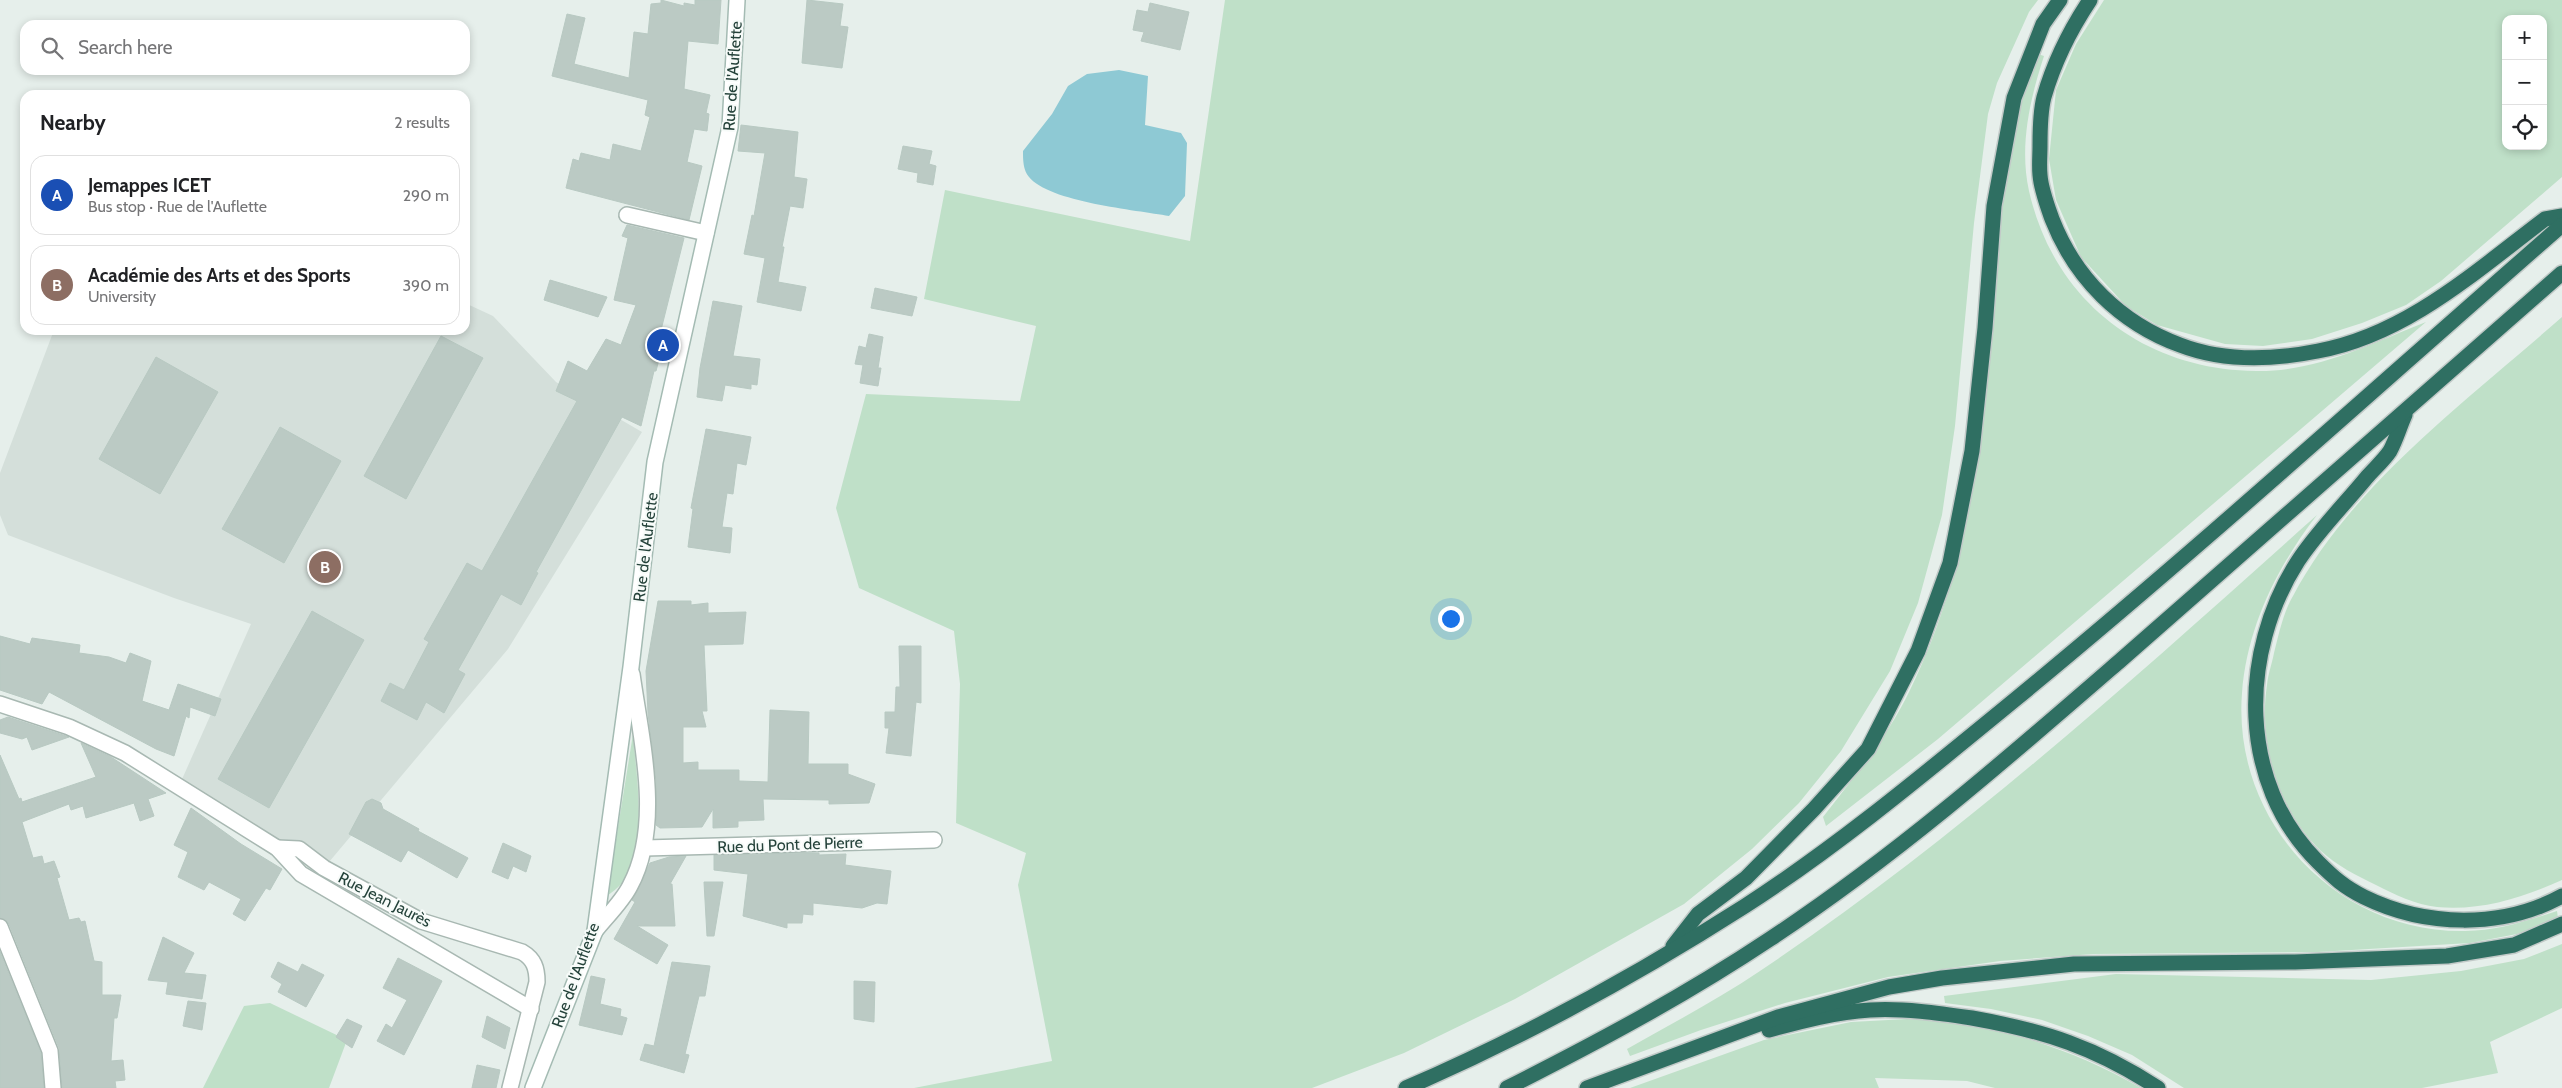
<!DOCTYPE html>
<meta charset="utf-8">
<style>
:root{--surface:#fff;--page:#f6f6f6;--text:#202124;--muted:#757577;--line:#e0e0e0;--accent:#7f4e3f}
body{margin:0;font-family:Cabin,sans-serif;background:var(--page);color:var(--text)}
.controls{position:absolute;right:15px;top:15px;display:grid;overflow:hidden;border-radius:10px;box-shadow:0 2px 8px #0003}
.controls button{width:45px;height:45px;display:grid;place-items:center;padding:0;border:0;border-bottom:1px solid var(--line);background:var(--surface);color:var(--text);font:25px sans-serif}
.you{position:absolute;left:1450px;top:618px;width:18px;height:18px;margin:-12px;border:4px solid #fff;border-radius:50%;background:#1a73e8;box-shadow:0 0 0 8px #1a73e833}
.badge{display:grid;place-items:center;width:32px;height:32px;border-radius:50%;background:var(--accent);color:#fff;font-size:16px;font-weight:700}
.pin{position:absolute;translate:-50% -50%;border:2px solid #fff;box-shadow:0 1px 5px #0006}
.list{margin:0;padding:0;list-style:none}
h2{display:flex;justify-content:space-between;align-items:center;height:65px;margin:0;padding:0 20px;font-size:21px}
h2 small{font-size:16px;font-weight:400;color:var(--muted)}
.list li{display:grid;grid-template-columns:32px 1fr auto;gap:15px;align-items:center;box-sizing:border-box;height:80px;margin:0 10px 10px;padding:0 10px;border:1px solid var(--line);border-radius:15px}
.list b{display:block;font-size:19px;white-space:nowrap}
.list p{margin:0;font-size:16px;white-space:nowrap;color:var(--muted)}
.list em{font-size:16px;font-style:normal;color:var(--muted)}
.icon{flex:none;width:28px;height:28px;fill:none;stroke:currentColor;stroke-width:2;stroke-linecap:round;stroke-linejoin:round}
.map{position:relative;flex:none;width:2562px;height:1088px;overflow:hidden}
.search{position:absolute;background:var(--surface);box-shadow:0 2px 8px #0003;left:20px;top:20px;width:450px;height:55px;display:flex;align-items:center;gap:12px;box-sizing:border-box;padding:0 18px;border-radius:15px;color:var(--muted);font-size:19px}
.panel{position:absolute;background:var(--surface);box-shadow:0 2px 8px #0003;left:20px;top:90px;width:450px;height:245px;border-radius:15px}
.map>svg:first-child{display:block}
.built{fill:#d4dfda}
.green{fill:#bfe0c8;fill-rule:evenodd}
.water{fill:#8ec9d4}
.building{fill:#bbcac4;stroke:#b8c9c2}
.lines{fill:none;stroke-linecap:round;stroke-linejoin:round}
.street-casing{stroke:#a8b8b2;stroke-width:18}
.secondary-casing{stroke:#a4bbb3;stroke-width:18}
.highway-casing{stroke:#c2cac8;stroke-width:18}
.street{stroke:#fff;stroke-width:15}
.secondary{stroke:#fff;stroke-width:15}
.highway{stroke:#2f6f62;stroke-width:15}
.labels{text-anchor:middle;stroke-width:4;stroke-linejoin:round;paint-order:stroke}
.street-label{font-size:16px;fill:#24423a;stroke:#f7fbf9}
</style>
<div class="map">
<svg width="2562" height="1088" viewBox="0 0 2562 1088">
<rect width="100%" height="100%" fill="#e6efeb"/>
<polygon class="built" points="465,303 493,316 556,382 642,432 508,649 324,868 277,848 179,786 251,624 174,598 8,535 0,515 0,473 54,330 465,330"/>
<g class="green">
<polygon points="1225,0 2038,0 2029,12 1997,83 1988,114 1974,223 1955,426 1942,515 1918,603 1890,671 1841,751 1799,803 1752,849 1684,904 1515,999 1404,1053 1312,1088 914,1088 1052,1061 1018,885 1026,853 956,823 960,684 954,631 859,588 836,508 866,394 1020,401 1036,326 924,299 945,190 1190,241"/>
<path d="M2104,0H2562V177L2441,281L2406,305L2362,323L2312,339L2263,346L2225,344L2157,325L2126,306L2081,257L2056,200L2049,159L2056,90L2076,44ZM2506,19H2543V146H2506Z"/>
<path d="M2038,54L2044,56C2030,99 2019,146 2029,191C2054,301 2144,370 2256,371C2317,372 2370,344 2426,322L1938,739L1826,826L1823,817C1854,777 1888,736 1910,690C1967,575 1981,447 1992,320C2000,232 2004,137 2038,54Z"/>
<path d="M2562,317V880C2522,898 2481,911 2437,907C2416,905 2394,894 2376,885C2357,876 2336,865 2321,851C2278,810 2258,743 2267,685C2268,674 2272,664 2274,653C2279,634 2283,613 2293,596C2352,484 2469,399 2562,317Z"/>
<path d="M2317,515C2277,567 2247,627 2242,693C2232,821 2336,933 2465,931C2497,931 2526,921 2557,911L2558,918L2517,934L2470,943L2318,952L2093,954L2000,961L1888,977L1785,1003L1701,1030L1630,1056L1627,1049C1671,1024 1717,1000 1760,971C1960,837 2138,675 2317,515Z"/>
<path d="M633,734C636,774 649,849 622,883C618,888 612,892 607,896Z"/>
<polygon points="2562,944 2562,1008 2490,1042 2498,1073 2422,1088 2184,1088 2132,1055 2088,1036 2042,1020 1991,1009 1945,1003 1944,996 2116,974 2371,980 2461,971 2524,959"/>
<polygon points="270,1003 347,1040 329,1088 203,1088 244,1006"/>
<path d="M1907,1019C1927,1020 1948,1021 1968,1024C2029,1036 2087,1057 2141,1088H1995L1967,1081L1875,1078L1879,1088H1630L1764,1040L1851,1022Z"/>
</g>
<path class="water" d="M1119,70L1148,76L1145,125L1181,133L1187,143L1185,196L1169,216C1136,210 1049,202 1029,177C1023,170 1023,160 1023,151L1052,114L1068,86L1087,74Z"/>
<g class="building">
<polygon points="661,0 684,6 684,3 695,5 695,0 721,0 718,44 688,41 684,89 710,95 706,113 709,114 707,131 694,129 687,162 702,166 689,220 566,188 573,159 579,161 581,153 610,160 613,144 641,151 650,117 645,115 648,100 552,76 567,14 585,18 574,64 629,78 634,32 648,34 651,4 661,3"/>
<polygon points="807,0 843,4 840,26 848,27 842,68 802,63"/>
<polygon points="1150,3 1189,12 1180,50 1141,41 1144,32 1133,30 1137,10 1148,12"/>
<polygon points="741,125 798,132 794,177 807,179 803,208 790,206 782,247 784,247 778,282 806,287 801,311 757,302 765,258 744,254 752,215 754,216 765,153 738,151"/>
<polygon points="903,146 932,151 929,164 936,166 933,185 917,182 918,173 898,169"/>
<polygon points="627,225 684,238 657,346 662,348 656,371 654,371 641,426 622,417 536,572 538,573 521,605 501,594 458,670 465,674 444,713 426,702 417,720 381,701 390,683 404,690 429,642 424,639 467,563 482,571 577,401 556,391 568,361 587,371 606,339 621,345 636,305 614,300 628,238 622,236"/>
<polygon points="550,280 607,297 598,317 544,300"/>
<polygon points="875,288 917,297 912,316 871,308"/>
<polygon points="713,301 742,306 733,356 760,359 757,385 751,384 751,389 725,385 722,401 697,397 700,368"/>
<polygon points="869,334 883,337 878,368 881,368 878,386 860,383 863,365 855,364 859,346 866,348"/>
<polygon points="441,336 483,358 406,499 364,476"/>
<polygon points="156,357 218,392 160,494 99,459"/>
<polygon points="280,427 341,461 284,563 222,529"/>
<polygon points="706,429 751,437 746,465 737,463 733,494 727,493 722,527 732,528 730,553 688,547 693,509 691,508"/>
<polygon points="658,601 691,601 691,605 708,603 708,613 746,612 743,644 704,645 707,711 702,711 706,727 683,727 683,763 698,762 698,770 739,770 739,781 768,782 770,710 809,712 808,764 848,764 848,774 875,784 869,803 829,804 829,800 763,799 764,820 738,821 738,827 713,828 713,809 702,827 660,828 656,825 656,781 648,713 646,671"/>
<polygon points="312,611 364,640 269,808 218,779"/>
<polygon points="0,636 30,644 32,638 80,645 79,653 109,657 126,663 130,653 151,661 142,701 169,710 178,684 221,699 215,716 190,707 189,718 186,716 174,756 156,749 49,692 42,704 0,690"/>
<polygon points="899,646 921,646 921,703 916,702 911,756 886,753 889,728 885,728 885,712 895,712 896,687 900,687"/>
<polygon points="8,717 66,736 69,737 32,750 27,737 22,739 0,733 0,720"/>
<polygon points="81,743 111,757 166,793 148,799 154,816 140,821 134,803 86,818 83,806 71,810 69,804 22,822 33,858 42,856 44,864 54,861 60,877 57,878 69,920 79,918 81,922 85,921 94,961 102,962 102,995 121,995 117,1018 114,1018 111,1061 123,1060 125,1080 115,1081 116,1088 62,1088 59,1048 9,924 0,918 0,755 19,799 21,798 22,802 96,777"/>
<polygon points="372,799 381,803 383,809 419,829 418,831 468,858 457,878 408,850 401,862 349,834 366,802"/>
<polygon points="191,808 241,844 282,869 270,890 266,888 245,921 233,914 241,899 209,882 204,890 178,877 188,852 174,845"/>
<polygon points="503,843 531,856 526,872 513,866 508,879 492,872"/>
<polygon points="806,853 819,853 819,855 846,854 845,865 891,871 887,904 877,903 862,908 813,903 813,915 803,914 802,923 787,923 787,928 743,916 748,874 714,870 714,855"/>
<polygon points="686,856 670,884 672,884 675,926 637,926 668,945 657,964 614,939 635,902 632,900 650,863 669,857"/>
<polygon points="704,882 723,882 714,936 707,936"/>
<polygon points="163,937 194,953 184,973 206,975 202,999 166,994 168,982 148,980"/>
<polygon points="0,952 41,1053 44,1088 0,1088"/>
<polygon points="398,958 442,981 404,1055 377,1041 386,1024 392,1028 407,1000 383,988"/>
<polygon points="278,962 298,972 302,964 324,975 306,1007 278,992 282,984 271,977"/>
<polygon points="672,962 710,966 705,996 699,996 685,1054 689,1055 684,1073 640,1060 645,1044 654,1046"/>
<polygon points="591,976 605,979 600,1004 621,1009 620,1016 627,1018 622,1035 579,1025"/>
<polygon points="854,981 875,982 874,1022 854,1019"/>
<polygon points="188,1001 206,1003 202,1030 183,1026"/>
<polygon points="487,1016 510,1028 505,1049 482,1037"/>
<polygon points="347,1019 362,1026 352,1048 336,1037"/>
<polygon points="477,1065 500,1070 496,1088 472,1088"/>
</g>
<g class="lines">
<g class="street-casing">
<g id="street">
<polyline points="627,215 706,233"/>
<polyline points="0,704 69,727 125,753 277,848 301,874 531,1009"/>
<path d="M277,848L299,849L324,868L421,921L522,952C534,959 537,968 537,982L510,1088"/>
<polyline points="645,848 934,840"/>
<polyline points="0,927 50,1051 53,1088"/>
<path d="M595,931C606,917 622,902 630,886C663,825 641,739 632,674"/>
</g>
</g>
<g class="secondary-casing">
<polyline id="secondary" points="533,1088 595,931 631,667 655,462 730,127 737,0"/>
</g>
<g class="highway-casing">
<g id="highway">
<path d="M2090,0C2070,30 2054,62 2044,97C2040,112 2040,130 2040,146C2040,156 2039,165 2040,175C2041,189 2047,205 2052,219C2075,278 2120,323 2180,345C2224,362 2273,360 2318,351C2406,335 2476,271 2545,219L2562,216"/>
<path d="M2405,415C2400,426 2396,440 2390,451C2384,460 2374,469 2367,477C2344,505 2317,532 2298,561C2239,653 2238,783 2318,862C2334,878 2344,887 2364,897C2425,927 2502,929 2562,896"/>
<polyline points="1673,946 1698,914 1746,878 1814,809 1868,749 1918,651 1950,563 1972,451 1985,328 1994,206 2014,98 2043,24 2060,0"/>
<path d="M1769,1030C1802,1021 1836,1012 1870,1010C1903,1008 1938,1013 1972,1018C2045,1031 2095,1047 2158,1088"/>
<path d="M1406,1088C1524,1037 1637,975 1745,906C1841,844 1929,770 2017,698C2203,545 2381,383 2562,225"/>
<path d="M1507,1088C1598,1042 1686,995 1770,939C1896,856 2009,757 2122,659C2270,531 2416,402 2562,273"/>
<polyline points="1587,1088 1778,1017 1889,987 1942,978 2074,964 2295,962 2447,956 2514,945 2562,924"/>
</g>
</g>
<use href="#street" class="street"/>
<use href="#secondary" class="secondary"/>
<use href="#highway" class="highway"/>
</g>
<g class="labels">
<g class="street-label">
<text transform="translate(732 76) rotate(-86)" y="6">Rue de l'Auflette</text>
<text transform="translate(645 547) rotate(-83)" y="6">Rue de l'Auflette</text>
<text transform="translate(790 844) rotate(-2)" y="6">Rue du Pont de Pierre</text>
<text transform="translate(385 899) rotate(27)" y="6">Rue Jean Jaurès</text>
<text transform="translate(575 975) rotate(-70)" y="6">Rue de l'Auflette</text>
</g>
</g>
</svg>
<div class="controls">
<button>+</button>
<button>−</button>
<button><svg class="icon" aria-label="locate" viewBox="0 0 24 24"><circle cx="12" cy="12" r="6"/><path d="M12 2v4M12 18v4M2 12h4M18 12h4"/></svg></button>
</div>
<div class="you"></div>
<div class="pin badge" style="left:663px;top:345px;background:#1a4fb4">A</div>
<div class="pin badge" style="left:325px;top:567px;background:#8d6e63">B</div>
<div class="search"><svg class="icon" aria-label="search" viewBox="0 0 24 24"><circle cx="10" cy="10" r="6"/><path d="M15 15l6 6"/></svg>Search here</div>
<section class="panel">
<h2>Nearby<small>2 results</small></h2>
<ul class="list">
<li><span class="badge" style="background:#1a4fb4">A</span><div><b>Jemappes ICET</b><p>Bus stop · Rue de l'Auflette</p></div><em>290 m</em></li>
<li><span class="badge" style="background:#8d6e63">B</span><div><b>Académie des Arts et des Sports</b><p>University</p></div><em>390 m</em></li>
</ul>
</section>
</div>
